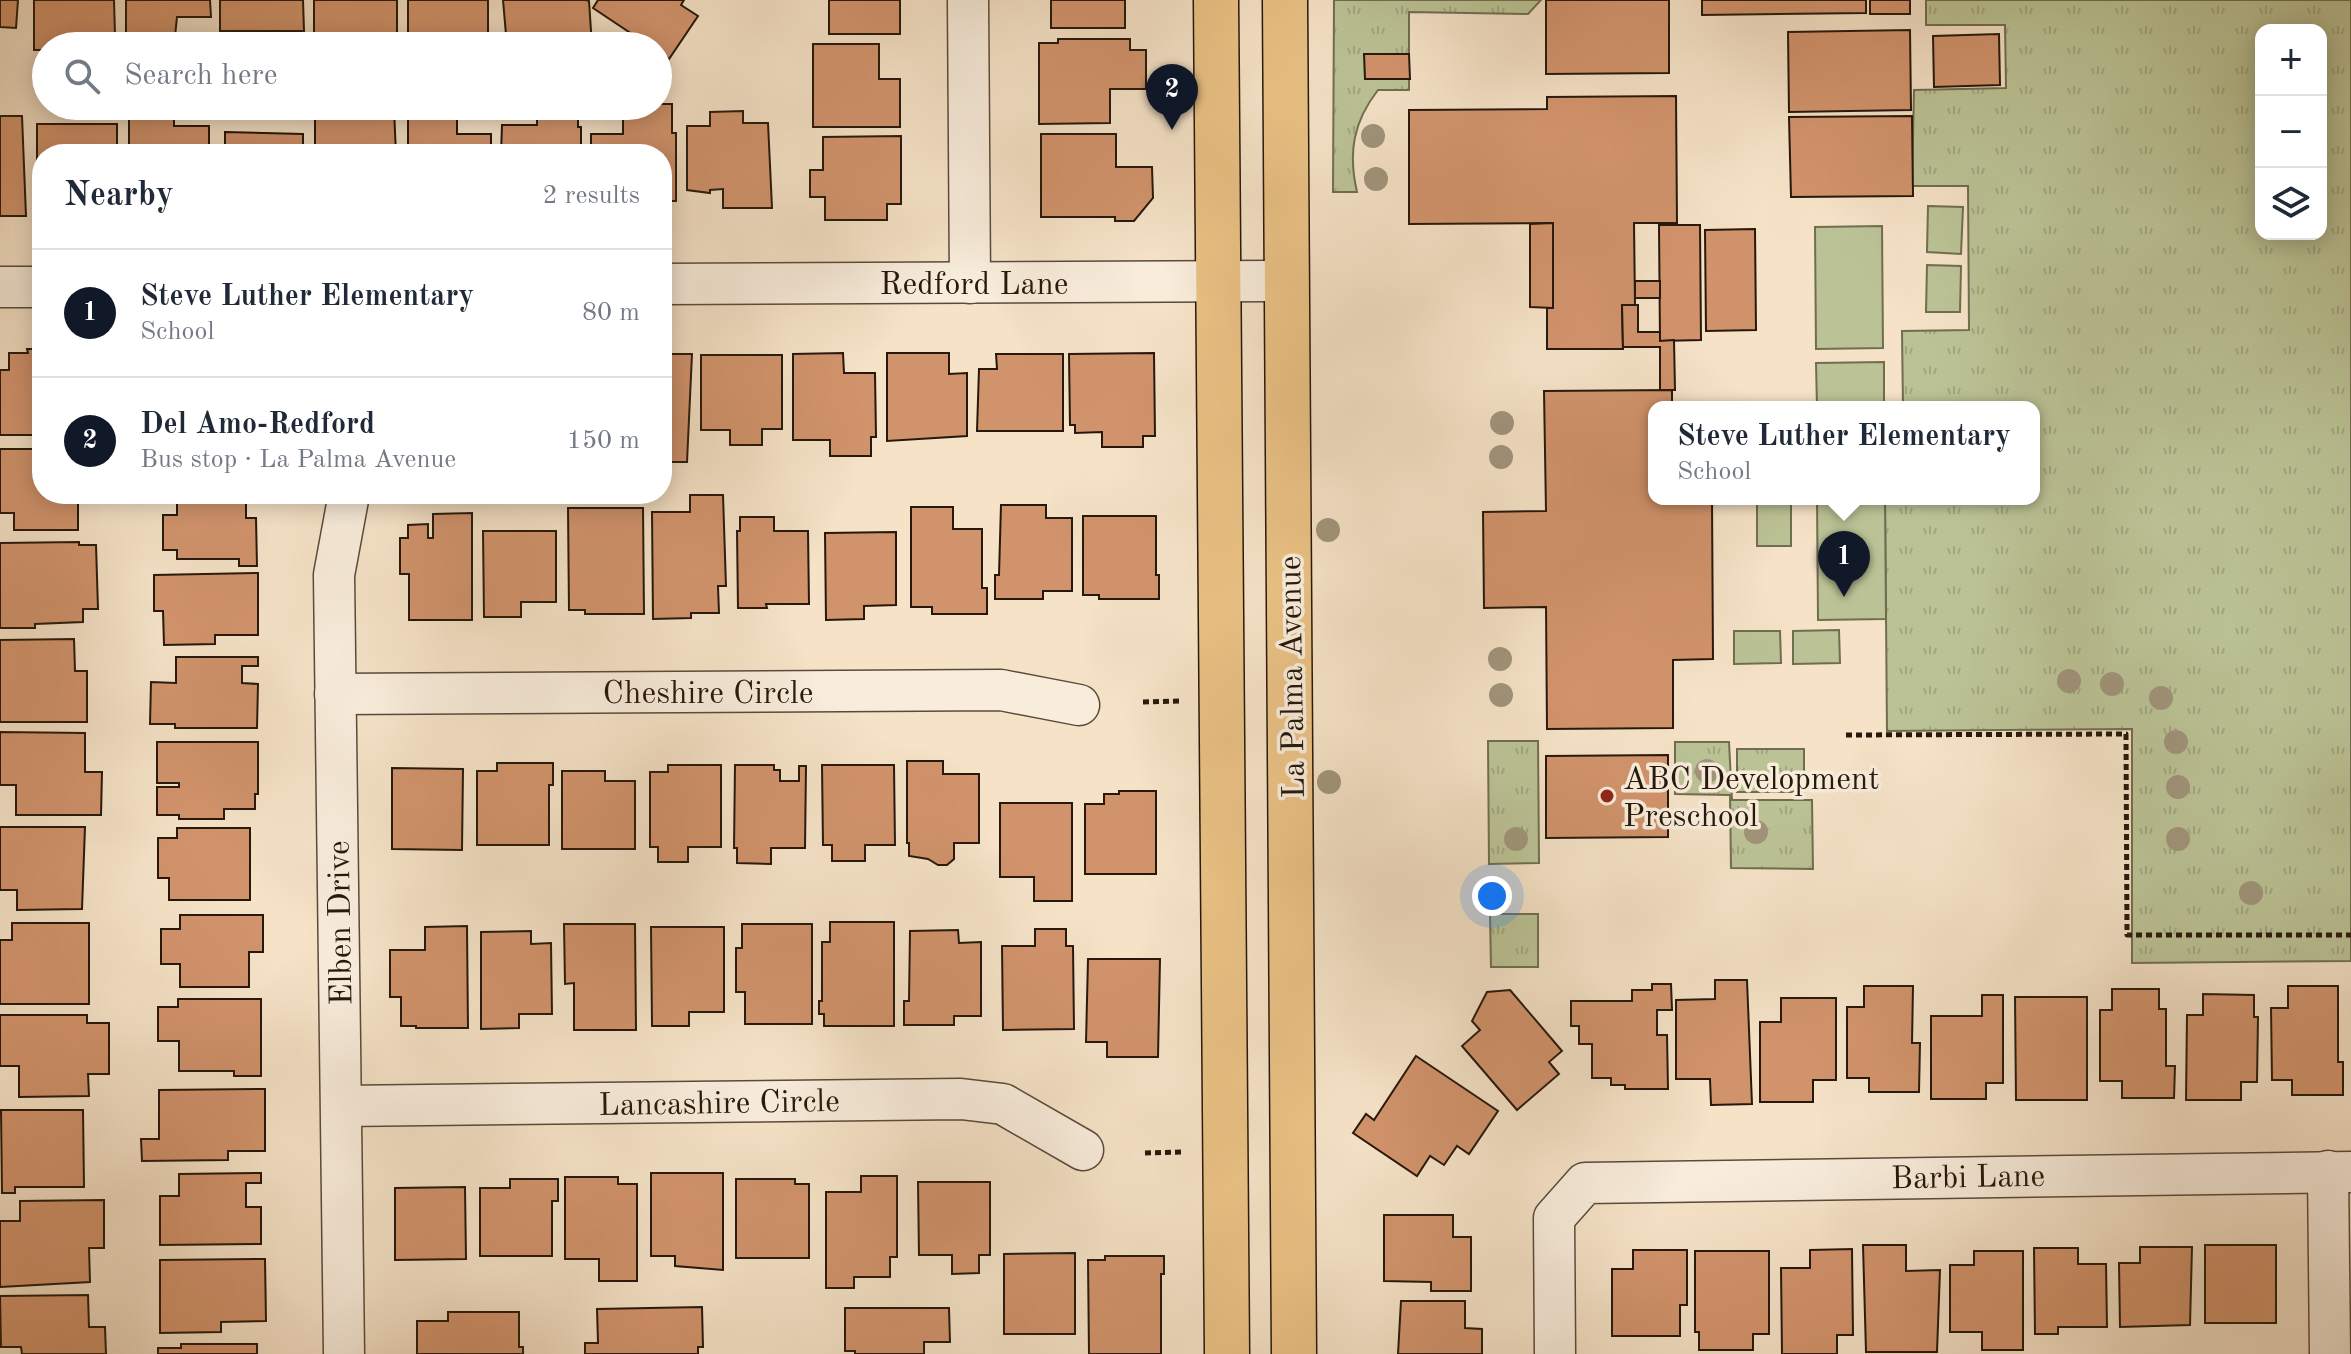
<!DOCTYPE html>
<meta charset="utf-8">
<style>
:root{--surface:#fff;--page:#f6f6f7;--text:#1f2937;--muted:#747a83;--line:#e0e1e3;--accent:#111827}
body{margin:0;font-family:"Old Standard TT",serif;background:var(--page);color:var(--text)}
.controls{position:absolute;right:24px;top:24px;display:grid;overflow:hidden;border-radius:16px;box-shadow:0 4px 20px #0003}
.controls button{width:72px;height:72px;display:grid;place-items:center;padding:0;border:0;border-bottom:2px solid var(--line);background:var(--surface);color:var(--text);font:40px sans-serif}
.you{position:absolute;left:1492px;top:896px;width:28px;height:28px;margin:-20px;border:6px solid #fff;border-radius:50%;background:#1a73e8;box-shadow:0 0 0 12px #1a73e833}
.badge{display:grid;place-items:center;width:52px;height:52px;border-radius:50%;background:var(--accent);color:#fff;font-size:26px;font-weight:700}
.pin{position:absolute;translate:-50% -66px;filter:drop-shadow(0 2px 4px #0008)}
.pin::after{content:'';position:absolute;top:42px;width:28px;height:24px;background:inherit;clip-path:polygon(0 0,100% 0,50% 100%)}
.popup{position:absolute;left:1648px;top:401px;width:392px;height:104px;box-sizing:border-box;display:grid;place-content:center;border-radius:16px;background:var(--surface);filter:drop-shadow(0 2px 6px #0005);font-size:26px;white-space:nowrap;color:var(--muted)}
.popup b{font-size:30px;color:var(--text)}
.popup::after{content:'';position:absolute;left:50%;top:100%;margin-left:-16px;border:16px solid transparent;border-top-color:var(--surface)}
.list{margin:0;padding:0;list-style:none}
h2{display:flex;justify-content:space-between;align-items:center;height:104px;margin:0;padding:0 32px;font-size:34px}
h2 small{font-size:26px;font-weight:400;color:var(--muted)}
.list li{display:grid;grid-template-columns:52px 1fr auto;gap:24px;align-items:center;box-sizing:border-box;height:128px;padding:0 32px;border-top:2px solid var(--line)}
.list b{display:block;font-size:30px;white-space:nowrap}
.list p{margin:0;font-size:26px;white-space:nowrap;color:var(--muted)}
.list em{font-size:26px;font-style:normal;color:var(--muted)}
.icon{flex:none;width:44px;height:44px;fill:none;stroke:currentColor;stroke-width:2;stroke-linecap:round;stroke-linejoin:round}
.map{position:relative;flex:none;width:2351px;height:1354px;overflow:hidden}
.search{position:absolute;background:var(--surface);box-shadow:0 4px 20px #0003;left:32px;top:32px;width:640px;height:88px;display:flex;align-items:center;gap:20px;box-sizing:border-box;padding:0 28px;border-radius:44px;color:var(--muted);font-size:30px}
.panel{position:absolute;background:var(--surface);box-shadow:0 4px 20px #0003;left:32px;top:144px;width:640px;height:360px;border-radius:32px}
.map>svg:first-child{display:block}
.grass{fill:url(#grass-tufts);stroke:#706e50;stroke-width:2;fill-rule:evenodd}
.pitch{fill:#bbc396;stroke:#706e50;stroke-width:2}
.building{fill:#d1936c;stroke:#26180b;stroke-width:2}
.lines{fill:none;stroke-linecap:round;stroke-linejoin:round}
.minor-casing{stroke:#5a4a3a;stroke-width:43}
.primary-casing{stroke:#26180b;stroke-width:47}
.path{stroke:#26180b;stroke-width:5;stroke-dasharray:6 4;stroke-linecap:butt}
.minor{stroke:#f8ecdb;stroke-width:40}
.primary{stroke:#eac184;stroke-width:44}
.tree{fill:#a0947b}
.poi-dot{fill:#8f2418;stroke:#f8ecdb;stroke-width:3}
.labels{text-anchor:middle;stroke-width:7;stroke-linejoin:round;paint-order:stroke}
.street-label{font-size:32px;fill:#26180b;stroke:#f8ecdb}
.poi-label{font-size:32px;fill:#26180b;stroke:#f8ecdb;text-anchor:start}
</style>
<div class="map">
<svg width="2351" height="1354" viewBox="0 0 2351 1354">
<defs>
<pattern id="grass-tufts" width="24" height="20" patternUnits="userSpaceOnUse" patternTransform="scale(2)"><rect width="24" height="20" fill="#bbc396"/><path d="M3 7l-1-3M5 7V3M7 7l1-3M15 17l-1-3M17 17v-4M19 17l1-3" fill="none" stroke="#a1a780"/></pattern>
</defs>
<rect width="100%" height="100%" fill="#f5e2c7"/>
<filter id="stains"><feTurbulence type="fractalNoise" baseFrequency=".0025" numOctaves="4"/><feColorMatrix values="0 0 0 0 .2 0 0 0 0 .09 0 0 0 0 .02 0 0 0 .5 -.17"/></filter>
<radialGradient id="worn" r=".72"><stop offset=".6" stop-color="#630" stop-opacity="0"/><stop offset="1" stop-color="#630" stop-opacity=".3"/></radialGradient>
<g class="grass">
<path d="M1334,0H1541L1528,14L1409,12V90H1378C1353,122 1348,153 1357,192H1333Z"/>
<path d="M1926,0H2351V961L2132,963V729L1887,731L1885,499H2034V407H1903L1902,331L1969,330L1968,186H1912L1914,90L2006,88L2005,25H1926ZM2261,30H2321V234H2261Z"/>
<polygon points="1488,741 1538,741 1539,863 1489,864"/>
<polygon points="1675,742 1729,742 1732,800 1812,800 1813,869 1731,868 1730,795 1675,794"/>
<rect x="1737" y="749" width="67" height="43"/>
<polygon points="1490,914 1538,914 1538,967 1491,967"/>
</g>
<g class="pitch">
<polygon points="1928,206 1963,207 1961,254 1927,252"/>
<polygon points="1882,226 1883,348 1816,349 1815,227"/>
<polygon points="1927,265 1961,266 1960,312 1926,312"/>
<polygon points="1884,362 1884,407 1817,407 1816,363"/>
<rect x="1757" y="499" width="34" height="47"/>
<polygon points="1817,499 1885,499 1886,619 1818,620"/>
<polygon points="1839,630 1840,663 1793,664 1793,631"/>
<polygon points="1734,631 1780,631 1781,663 1734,664"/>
</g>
<g class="building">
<polygon points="0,0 18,0 16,28 0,27"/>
<polygon points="34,0 114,0 115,35 83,35 83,46 46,46 46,50 34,50"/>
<polygon points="126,0 210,0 211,17 177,17 174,46 126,46"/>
<polygon points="220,0 303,0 304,31 220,31"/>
<polygon points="314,0 397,0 397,35 345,34 345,46 317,46 317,36 314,36"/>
<rect x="408" y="0" width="80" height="46"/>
<polygon points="503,0 586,0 589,1 592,46 507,46"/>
<polygon points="598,0 684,0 681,5 698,16 669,59 658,51 658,46 650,46 593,8"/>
<rect x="829" y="0" width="71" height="34"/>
<rect x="1051" y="0" width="74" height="28"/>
<polygon points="1546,0 1669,0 1669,73 1546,74"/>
<polygon points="1702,0 1866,0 1866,13 1702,15"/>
<rect x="1870" y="0" width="40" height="14"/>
<polygon points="1910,30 1911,110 1789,112 1788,32"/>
<polygon points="1999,34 2000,85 1934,87 1933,36"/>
<polygon points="1058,39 1130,39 1130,50 1146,50 1146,89 1110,89 1110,123 1039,124 1039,43 1058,43"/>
<polygon points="813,44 879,44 879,79 900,79 900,127 813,127"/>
<polygon points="1364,54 1409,54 1410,79 1365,79"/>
<polygon points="1676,96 1677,223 1634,223 1635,305 1622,305 1623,349 1547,349 1547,308 1553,308 1553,223 1409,224 1409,110 1547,109 1547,97"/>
<polygon points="658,104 672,104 672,133 676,133 676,201 662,201 662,154 591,154 591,134 623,134 623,106 658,106"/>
<polygon points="315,106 394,109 396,154 315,154"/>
<polygon points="129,109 174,109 174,126 209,126 209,154 129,154"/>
<polygon points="743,111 743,123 768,123 772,208 723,208 723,189 710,190 710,193 687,190 687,126 710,126 710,112"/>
<polygon points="408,113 457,113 457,134 491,134 491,154 408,154"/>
<polygon points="0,116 22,116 26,216 0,216"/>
<polygon points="537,116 578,116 578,127 581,127 581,154 501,154 502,125 537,125"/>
<polygon points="1912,116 1913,196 1791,197 1789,117"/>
<polygon points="37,124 117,124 117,154 42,154 42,216 37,216"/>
<polygon points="225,132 303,134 303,154 225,154"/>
<polygon points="1041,134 1116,134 1116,167 1152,167 1153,198 1134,221 1115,221 1115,217 1041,217"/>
<polygon points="901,136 901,204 887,204 887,220 825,220 825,197 810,197 810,170 823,170 823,137"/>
<polygon points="1553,223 1553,308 1530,307 1530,224"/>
<polygon points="1659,225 1700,225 1701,340 1660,341"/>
<polygon points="1755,229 1756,330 1706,331 1705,230"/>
<rect x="1635" y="281" width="25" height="17"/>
<polygon points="1622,305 1638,305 1638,332 1660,332 1660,341 1674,340 1675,390 1660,390 1660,347 1623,347"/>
<polygon points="27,349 42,349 42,435 0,435 0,370 9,370 9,353 28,353"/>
<polygon points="843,353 844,373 875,373 876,437 871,437 871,456 830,456 830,440 793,440 793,354"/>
<polygon points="887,353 949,353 949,374 967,373 967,436 887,441"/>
<polygon points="1154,353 1155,436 1143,436 1143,447 1102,447 1102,432 1075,433 1075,425 1070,425 1069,354"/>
<polygon points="662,354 692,354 687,462 662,462"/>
<polygon points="996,354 1063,354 1063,431 977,431 979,369 997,369"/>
<polygon points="701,355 782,355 782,429 762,429 762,445 730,445 730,430 701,430"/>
<polygon points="1672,390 1672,407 1654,407 1654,499 1712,499 1713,659 1673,660 1673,728 1547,729 1546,607 1484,608 1483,512 1546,511 1544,391"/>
<polygon points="0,449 42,449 42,494 78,494 78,530 14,530 14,513 0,513"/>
<polygon points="177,494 246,494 246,518 256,518 257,566 239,566 239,559 177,559 177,550 163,550 163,515 177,515"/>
<polygon points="690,495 723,495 726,586 718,586 719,613 691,613 691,618 653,619 652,512 690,512"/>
<polygon points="1001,505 1046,505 1046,518 1072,518 1072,591 1043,591 1043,599 995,599 995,575 999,575"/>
<polygon points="911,507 953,507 953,529 982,529 982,588 987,588 987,614 932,614 932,607 911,607"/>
<polygon points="568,508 643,508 644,614 585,614 585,610 569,610"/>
<polygon points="472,513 472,620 409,620 409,574 400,574 400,538 408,538 408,525 428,524 428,538 433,538 433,514"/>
<polygon points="1083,516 1156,516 1156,575 1159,575 1159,599 1099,599 1099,595 1083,595"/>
<polygon points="740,517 774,517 774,531 808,531 809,604 766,604 767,608 738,608 737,531 740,531"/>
<polygon points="483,531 556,531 556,602 521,602 521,617 484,617"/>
<polygon points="896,532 896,605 864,606 864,619 826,620 825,533"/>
<polygon points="79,542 79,545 96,545 98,609 83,609 83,622 35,624 35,628 0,628 0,543"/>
<polygon points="258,573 258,635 215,635 215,644 164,645 163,611 154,611 154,575"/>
<polygon points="74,639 75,671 87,671 87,722 0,722 0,640"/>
<polygon points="176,657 258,657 258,666 242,666 242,683 258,684 257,728 175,728 175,724 150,724 151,682 176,683"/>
<polygon points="0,732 85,733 85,772 102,772 101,815 16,815 16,785 0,785"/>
<polygon points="157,742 258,742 258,794 255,794 255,809 224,809 224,819 179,819 179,815 157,815 157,787 179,787 179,783 157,783"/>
<polygon points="1668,755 1668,837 1546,838 1546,756"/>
<polygon points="907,761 943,761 943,774 979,774 979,843 954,843 954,859 947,865 938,865 928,859 909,856 909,843 907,843"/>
<polygon points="497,763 553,763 553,785 549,785 549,845 477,845 477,771 497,771"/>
<polygon points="668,765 721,765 721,847 688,847 688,862 658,862 658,847 650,847 650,772 668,772"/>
<polygon points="735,765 774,765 774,770 780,770 780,781 799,781 799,766 806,766 805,848 771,848 771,864 737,863 737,848 734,848"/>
<polygon points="822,765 894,765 895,845 865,845 865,861 832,861 832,845 823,845"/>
<polygon points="392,768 463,769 462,850 392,849"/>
<polygon points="562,771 605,771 605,781 635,781 635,849 562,849"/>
<polygon points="1119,791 1156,791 1156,874 1085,874 1085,804 1104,804 1104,794 1119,794"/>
<polygon points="1000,803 1072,803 1072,901 1034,901 1034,877 1000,877"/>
<polygon points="0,827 85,827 82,909 17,910 17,890 0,890"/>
<polygon points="177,828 250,828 250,900 169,900 169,878 158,878 158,838 177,838"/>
<polygon points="180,915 263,915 263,952 249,952 249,987 180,987 180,964 161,964 161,929 180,929"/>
<polygon points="830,922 894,922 894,1026 824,1026 824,1014 819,1014 819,1001 822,1001 822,942 830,942"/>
<polygon points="12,923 89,923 89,1004 0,1004 0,940 12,940"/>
<polygon points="564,924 635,924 636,1030 574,1030 574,983 565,984"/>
<polygon points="742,924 812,924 812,1024 745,1024 745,992 736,992 736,948 742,948"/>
<polygon points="467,926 468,1028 416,1028 416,1026 401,1026 401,997 390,997 390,950 425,950 425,927"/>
<polygon points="651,927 724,927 724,1012 689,1012 689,1026 652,1026"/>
<polygon points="1035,929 1066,929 1066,946 1073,946 1074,1029 1003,1030 1002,946 1035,946"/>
<polygon points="958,930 959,943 981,942 981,1016 954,1016 954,1025 904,1025 904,1001 909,1001 910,931"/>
<polygon points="531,931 531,944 551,943 552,1014 519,1014 519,1028 481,1029 481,932"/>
<polygon points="1088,959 1160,959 1158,1057 1107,1057 1107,1042 1086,1042"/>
<polygon points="1715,980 1747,980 1752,1104 1711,1105 1710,1079 1676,1079 1676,1000 1715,999"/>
<polygon points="1652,984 1671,984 1672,1010 1657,1010 1657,1035 1667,1035 1668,1089 1625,1089 1625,1085 1611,1085 1611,1078 1592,1078 1592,1044 1579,1044 1579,1026 1571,1026 1571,1001 1632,1001 1632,990 1652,990"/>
<polygon points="1864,986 1913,986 1912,1043 1920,1043 1919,1092 1869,1092 1869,1078 1847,1078 1847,1007 1864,1007"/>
<polygon points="2288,986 2338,986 2338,1062 2343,1062 2343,1095 2292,1095 2292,1080 2272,1080 2271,1008 2288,1008"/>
<polygon points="2112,989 2159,989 2159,1009 2166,1009 2166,1066 2175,1066 2174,1098 2122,1098 2122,1081 2100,1081 2100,1010 2112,1010"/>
<polygon points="1510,990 1562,1051 1549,1062 1559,1074 1517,1110 1462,1046 1480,1030 1472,1021 1487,992"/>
<polygon points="2203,994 2254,995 2254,1017 2258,1017 2257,1082 2241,1082 2241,1100 2186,1100 2187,1015 2203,1015"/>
<polygon points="1982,995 2003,995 2003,1083 1986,1083 1986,1099 1931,1099 1931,1016 1982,1016"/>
<polygon points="2015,997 2087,997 2087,1100 2016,1100"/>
<polygon points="1781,998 1836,998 1836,1080 1813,1080 1813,1102 1760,1102 1760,1022 1781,1022"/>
<polygon points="178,999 261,999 261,1076 234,1076 234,1071 179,1071 179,1041 158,1041 158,1007 178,1007"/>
<polygon points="0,1015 87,1015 87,1023 109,1023 109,1074 88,1074 89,1096 19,1097 19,1066 0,1066"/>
<polygon points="1416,1056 1498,1111 1469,1154 1457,1146 1444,1165 1430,1156 1417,1176 1353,1133 1366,1114 1374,1120"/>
<polygon points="265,1089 265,1151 228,1151 228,1160 142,1161 141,1139 159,1139 159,1090"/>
<polygon points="1,1110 83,1110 84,1187 15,1187 15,1193 2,1193"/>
<polygon points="261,1173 261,1183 246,1183 246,1207 261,1207 261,1244 160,1245 160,1196 179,1196 179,1174"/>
<polygon points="651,1173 723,1173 723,1270 675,1266 675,1256 651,1256"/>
<polygon points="861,1176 897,1176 897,1257 890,1257 890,1277 854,1277 854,1288 826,1288 826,1192 861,1192"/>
<polygon points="565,1177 618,1177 618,1184 637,1184 637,1281 599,1281 599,1259 565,1259"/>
<polygon points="510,1179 558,1179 558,1201 552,1201 552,1256 480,1256 480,1188 510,1188"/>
<polygon points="736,1179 795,1179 795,1184 809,1184 809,1258 736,1258"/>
<polygon points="918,1182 990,1182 990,1255 979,1255 979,1273 952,1274 952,1255 919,1255"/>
<polygon points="465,1187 466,1259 395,1260 395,1188"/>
<polygon points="104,1200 104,1248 89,1248 90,1282 0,1287 0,1221 20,1221 20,1201"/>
<polygon points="1384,1215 1453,1215 1453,1237 1471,1237 1471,1291 1431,1291 1431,1282 1384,1281"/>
<polygon points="1863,1245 1906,1245 1906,1271 1940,1270 1937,1352 1866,1352"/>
<rect x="2205" y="1245" width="71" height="78"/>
<polygon points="2140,1247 2192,1247 2190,1325 2120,1327 2119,1263 2140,1263"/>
<polygon points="2034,1248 2078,1248 2078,1264 2106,1264 2107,1327 2058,1327 2058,1334 2035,1334"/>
<polygon points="1852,1249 1853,1335 1837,1335 1837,1354 1782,1354 1781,1268 1810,1268 1810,1250"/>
<polygon points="1633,1250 1687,1250 1687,1305 1680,1305 1680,1336 1612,1336 1612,1269 1633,1269"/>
<polygon points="1695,1251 1769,1251 1769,1334 1753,1334 1753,1350 1699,1350 1699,1332 1695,1332"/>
<polygon points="1974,1251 2023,1251 2023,1350 1982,1350 1982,1332 1950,1332 1950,1265 1974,1265"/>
<polygon points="1075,1253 1075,1334 1004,1334 1004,1254"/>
<polygon points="1105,1256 1164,1256 1164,1274 1161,1274 1161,1354 1089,1354 1088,1260 1105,1260"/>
<polygon points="265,1259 266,1321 221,1322 221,1332 160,1333 160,1260"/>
<polygon points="88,1295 89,1327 105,1327 106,1354 22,1354 21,1347 1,1347 0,1296"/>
<polygon points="1401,1301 1465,1301 1465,1328 1482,1329 1482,1354 1398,1354"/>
<polygon points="702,1307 703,1347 698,1347 698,1354 585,1354 585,1343 598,1343 597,1309"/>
<polygon points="845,1308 949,1308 950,1342 924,1342 924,1354 855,1354 855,1351 845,1351"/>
<polygon points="448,1312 519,1312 519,1347 523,1347 523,1354 417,1354 417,1321 448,1321"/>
<polygon points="181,1344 257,1344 257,1354 158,1354 158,1348 181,1348"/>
</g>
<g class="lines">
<g class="minor-casing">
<g id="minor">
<polyline points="968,0 970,283"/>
<polyline points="662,284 1285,281"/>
<polyline points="0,287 42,287"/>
<polyline points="335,694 1001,690 1079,705"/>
<polyline points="342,1106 961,1099 1003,1104 1083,1150"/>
<polyline points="2328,1171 2330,1354"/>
<polyline points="344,1354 334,575 349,494"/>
<polyline points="1555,1354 1554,1218 1585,1183 2351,1172"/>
</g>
</g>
<g class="primary-casing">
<g id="primary">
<polyline points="1216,0 1227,1354"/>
<path d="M1285,0C1285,451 1294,903 1294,1354"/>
</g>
</g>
<g class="path">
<polyline points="1143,702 1180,701"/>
<polyline points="1846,735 2126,734 2127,935 2351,935"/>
<polyline points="1145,1153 1183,1152"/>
</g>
<use href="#minor" class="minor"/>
<use href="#primary" class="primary"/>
</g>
<g class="tree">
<circle cx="1373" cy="136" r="12"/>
<circle cx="1376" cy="179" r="12"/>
<circle cx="1502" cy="423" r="12"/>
<circle cx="1501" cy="457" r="12"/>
<circle cx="1328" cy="530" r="12"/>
<circle cx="1500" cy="659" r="12"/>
<circle cx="2069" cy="681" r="12"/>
<circle cx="2112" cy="684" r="12"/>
<circle cx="1501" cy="695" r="12"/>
<circle cx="2161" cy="698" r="12"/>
<circle cx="2176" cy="742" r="12"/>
<circle cx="1707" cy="771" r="12"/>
<circle cx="1329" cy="782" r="12"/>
<circle cx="2178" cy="787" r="12"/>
<circle cx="1756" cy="832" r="12"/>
<circle cx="1516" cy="839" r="12"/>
<circle cx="2178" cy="839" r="12"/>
<circle cx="2251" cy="893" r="12"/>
</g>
<circle class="poi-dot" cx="1607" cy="796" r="8"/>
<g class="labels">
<g class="street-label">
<text x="974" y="294">Redford Lane</text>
<text transform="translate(1291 677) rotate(-91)" y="11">La Palma Avenue</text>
<text x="708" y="703">Cheshire Circle</text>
<text transform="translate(339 923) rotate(-91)" y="11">Elben Drive</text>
<text transform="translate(719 1102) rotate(-1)" y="11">Lancashire Circle</text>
<text transform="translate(1968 1176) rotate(-1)" y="11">Barbi Lane</text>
</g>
<g class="poi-label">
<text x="1623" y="789">ABC Development<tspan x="1623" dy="37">Preschool</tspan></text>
</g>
</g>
<rect width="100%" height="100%" filter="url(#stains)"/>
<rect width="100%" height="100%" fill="url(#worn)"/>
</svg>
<div class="controls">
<button>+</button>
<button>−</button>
<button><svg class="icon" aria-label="layers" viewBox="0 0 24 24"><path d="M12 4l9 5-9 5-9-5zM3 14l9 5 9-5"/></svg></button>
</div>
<div class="you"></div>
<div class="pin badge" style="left:1844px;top:597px">1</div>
<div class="popup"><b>Steve Luther Elementary</b>School</div>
<div class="pin badge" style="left:1172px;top:130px">2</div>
<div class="search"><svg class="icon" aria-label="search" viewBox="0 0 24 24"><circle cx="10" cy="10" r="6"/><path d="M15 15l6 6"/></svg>Search here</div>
<section class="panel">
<h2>Nearby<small>2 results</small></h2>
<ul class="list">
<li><span class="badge">1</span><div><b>Steve Luther Elementary</b><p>School</p></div><em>80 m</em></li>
<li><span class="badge">2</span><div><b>Del Amo-Redford</b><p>Bus stop · La Palma Avenue</p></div><em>150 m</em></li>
</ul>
</section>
</div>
